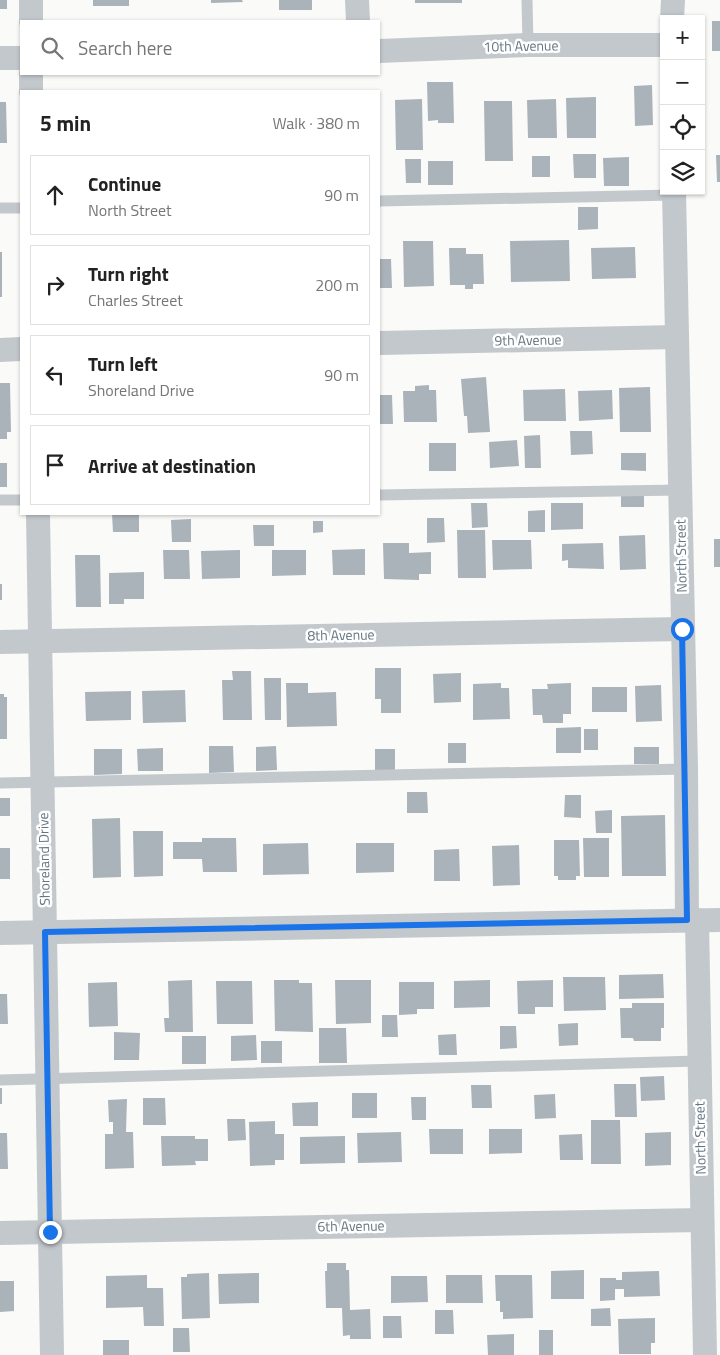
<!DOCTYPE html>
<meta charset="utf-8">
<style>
:root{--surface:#fff;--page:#f2f2f2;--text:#222;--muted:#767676;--line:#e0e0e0}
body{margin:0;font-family:"Titillium Web",sans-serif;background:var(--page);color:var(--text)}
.controls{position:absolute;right:15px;top:15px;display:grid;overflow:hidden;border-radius:0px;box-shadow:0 1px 4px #0004}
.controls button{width:45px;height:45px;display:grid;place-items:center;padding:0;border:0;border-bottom:1px solid var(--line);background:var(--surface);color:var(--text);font:25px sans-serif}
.stop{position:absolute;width:15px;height:15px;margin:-11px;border:4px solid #1a73e8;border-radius:50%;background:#fff}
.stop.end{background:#1a73e8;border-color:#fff;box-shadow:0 1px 5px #0008}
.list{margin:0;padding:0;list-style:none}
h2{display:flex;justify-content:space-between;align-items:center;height:65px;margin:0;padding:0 20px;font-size:21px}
h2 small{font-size:16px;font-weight:400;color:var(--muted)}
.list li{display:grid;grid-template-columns:32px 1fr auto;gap:15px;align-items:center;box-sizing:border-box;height:80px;margin:0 10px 10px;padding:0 10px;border:1px solid var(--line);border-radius:0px}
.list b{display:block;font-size:19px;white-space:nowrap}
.list p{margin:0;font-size:16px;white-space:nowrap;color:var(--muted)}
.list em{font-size:16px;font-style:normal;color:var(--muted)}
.icon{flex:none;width:28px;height:28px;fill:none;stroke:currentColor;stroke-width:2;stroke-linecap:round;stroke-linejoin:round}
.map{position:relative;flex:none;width:720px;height:1355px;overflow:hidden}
.search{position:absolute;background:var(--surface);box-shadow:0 1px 4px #0004;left:20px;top:20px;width:360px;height:55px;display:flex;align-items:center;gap:12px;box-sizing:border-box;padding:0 18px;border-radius:0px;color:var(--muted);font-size:19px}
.panel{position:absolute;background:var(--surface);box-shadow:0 1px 4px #0004;left:20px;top:90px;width:360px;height:425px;border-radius:0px}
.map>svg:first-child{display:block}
.building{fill:#aab3b9}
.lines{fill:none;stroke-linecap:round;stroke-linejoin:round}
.lane{stroke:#c3c8cc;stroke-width:11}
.street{stroke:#c3c8cc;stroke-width:24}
.route{stroke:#1a73e8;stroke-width:6}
.labels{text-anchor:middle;stroke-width:5;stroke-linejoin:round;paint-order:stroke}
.street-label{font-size:14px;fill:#657683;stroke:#fff}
</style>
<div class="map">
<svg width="720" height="1355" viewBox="0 0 720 1355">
<rect width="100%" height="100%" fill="#fafaf8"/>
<g class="building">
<rect x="0" y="0" width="7" height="9"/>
<rect x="93" y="0" width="36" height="6"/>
<polygon points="211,0 242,0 243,2 211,3"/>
<rect x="279" y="0" width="33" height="10"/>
<rect x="415" y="0" width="47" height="3"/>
<rect x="712" y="21" width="8" height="30"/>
<polygon points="427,82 453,82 454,123 438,123 438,120 428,121"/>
<polygon points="652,85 653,125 635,126 634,86"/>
<polygon points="596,97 596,138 567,138 566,98"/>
<polygon points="422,99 423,150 396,150 395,100"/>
<polygon points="556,99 557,138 528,138 527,100"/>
<polygon points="484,101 512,101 513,161 485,161"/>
<polygon points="0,102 6,102 7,143 0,143"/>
<polygon points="573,154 596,154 596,178 574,178"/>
<polygon points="716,155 720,155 720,182 717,182"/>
<rect x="532" y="156" width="18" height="21"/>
<polygon points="629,157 629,186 604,186 603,158"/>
<polygon points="405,159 421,159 421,183 406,183"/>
<rect x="428" y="161" width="25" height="24"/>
<polygon points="578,207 598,207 598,229 578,230"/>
<polygon points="569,240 570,281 511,282 510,241"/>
<polygon points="403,241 433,241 434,286 404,287"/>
<polygon points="635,247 636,278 592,279 591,248"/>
<polygon points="449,248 466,248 466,254 483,254 484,284 473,284 473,289 465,289 465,285 450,285"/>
<rect x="0" y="252" width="2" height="45"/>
<polygon points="379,259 391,259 392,288 379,288"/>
<polygon points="486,377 490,432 468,433 467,416 464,416 461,379"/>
<polygon points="0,383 10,383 11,432 7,432 7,439 0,439"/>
<polygon points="429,385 429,390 436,390 437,422 404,422 403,391 415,391 415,386"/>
<polygon points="650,387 651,432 620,432 619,388"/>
<polygon points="565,389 566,421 524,421 523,390"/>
<polygon points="612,390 613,419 579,421 578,391"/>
<polygon points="379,395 392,395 393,424 379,424"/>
<polygon points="570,431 592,431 593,454 571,455"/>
<polygon points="540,435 541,468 525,468 524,436"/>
<polygon points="517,440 519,466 490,468 489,442"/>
<rect x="429" y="443" width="27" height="28"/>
<polygon points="621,453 646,453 646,471 621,470"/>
<rect x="0" y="463" width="7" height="24"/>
<rect x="621" y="493" width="23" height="14"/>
<polygon points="471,503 487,503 488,527 472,528"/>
<polygon points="551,503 583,503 583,529 551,530"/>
<polygon points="545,510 545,532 528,532 528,511"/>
<polygon points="112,514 139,514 139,532 113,532"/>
<polygon points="427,518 444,518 445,542 427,543"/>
<polygon points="191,519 191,542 172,542 171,520"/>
<polygon points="313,521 323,521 323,532 313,533"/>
<polygon points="253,525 274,525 274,546 254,546"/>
<polygon points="457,530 485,530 486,578 458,578"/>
<polygon points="645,535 646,569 620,570 619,536"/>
<rect x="714" y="539" width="6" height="28"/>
<polygon points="492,540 531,540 532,569 493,570"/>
<polygon points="383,543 409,543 409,553 431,552 431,574 419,574 419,580 384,579"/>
<polygon points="603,543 604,569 568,568 568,560 562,561 562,544"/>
<polygon points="365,549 365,575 333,575 332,550"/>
<polygon points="163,550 189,550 190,579 164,579"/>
<polygon points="240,550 240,578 202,579 201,551"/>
<polygon points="272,550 306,550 306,575 272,576"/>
<polygon points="75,555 100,555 101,607 76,607"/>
<polygon points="144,572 144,599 124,599 124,604 109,604 109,573"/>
<rect x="0" y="584" width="2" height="16"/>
<polygon points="375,668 401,668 401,713 381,713 381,699 375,699"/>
<polygon points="232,671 251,671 252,720 223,720 222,680 233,680"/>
<polygon points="461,673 461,702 434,703 433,674"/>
<polygon points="264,678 281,678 281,720 265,720"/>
<polygon points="286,683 308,683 308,693 336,692 337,726 287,727"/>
<polygon points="501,683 501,688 509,688 510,719 473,720 473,684"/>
<polygon points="571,683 571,714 563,714 563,723 543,723 542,715 533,715 532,689 548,689 547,684"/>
<polygon points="661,685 662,721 636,722 635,686"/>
<rect x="592" y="687" width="35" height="25"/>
<polygon points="185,690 186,722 143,723 142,691"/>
<polygon points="131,691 131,720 86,721 85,692"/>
<polygon points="0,694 4,694 4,697 7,697 7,739 0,739"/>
<polygon points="581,727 581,753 556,753 556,728"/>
<rect x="584" y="729" width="14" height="21"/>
<rect x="448" y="743" width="18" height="20"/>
<polygon points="209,746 233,746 234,772 209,773"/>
<polygon points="276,746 277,770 256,771 256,747"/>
<rect x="634" y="747" width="25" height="17"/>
<polygon points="163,748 163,771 138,771 137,749"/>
<polygon points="94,749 122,749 122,774 94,775"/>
<polygon points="375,749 395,749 395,771 375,770"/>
<polygon points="407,792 427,792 428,813 407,813"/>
<polygon points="565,795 581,795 581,818 564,817"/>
<rect x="0" y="798" width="10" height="18"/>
<polygon points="612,810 612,833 596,833 595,811"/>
<polygon points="665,815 666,876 622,876 621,816"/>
<polygon points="120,818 121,877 93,878 92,819"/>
<polygon points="133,831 163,831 163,876 134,877"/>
<polygon points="202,838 236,838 237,872 203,872 202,859 173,859 173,842 202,842"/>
<polygon points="583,838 609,838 609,877 584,877"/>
<polygon points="554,840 579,840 580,876 576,876 576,880 558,880 558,876 554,876"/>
<polygon points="308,843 309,874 263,875 263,844"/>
<polygon points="356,843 394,843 394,872 356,873"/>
<polygon points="519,845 520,885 493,886 492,846"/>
<rect x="0" y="848" width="10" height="31"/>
<polygon points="459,849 460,881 434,881 434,850"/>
<polygon points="663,974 664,998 619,999 619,975"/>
<polygon points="563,977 605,977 606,1010 564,1011"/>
<polygon points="192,980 193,1032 165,1032 164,1018 169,1018 168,981"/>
<polygon points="274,980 299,980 299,983 312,983 313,1032 275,1031"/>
<polygon points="335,980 371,980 371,1023 336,1024"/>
<polygon points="490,980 490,1007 454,1008 454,981"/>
<polygon points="553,980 553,1007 535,1007 535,1014 518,1014 517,981"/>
<polygon points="216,981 252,981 253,1024 217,1024"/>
<polygon points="117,982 118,1026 89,1027 88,983"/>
<polygon points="399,982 434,982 434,1009 417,1009 417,1014 399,1015"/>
<polygon points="0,994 7,994 8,1024 0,1024"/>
<polygon points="632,1003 664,1003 664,1028 661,1028 661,1041 634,1041 633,1038 621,1038 620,1008 632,1008"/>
<polygon points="382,1015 397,1015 398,1037 382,1037"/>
<polygon points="578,1023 578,1045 559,1046 558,1024"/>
<polygon points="500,1026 516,1026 517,1048 500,1049"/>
<polygon points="319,1028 346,1028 347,1063 319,1063"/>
<polygon points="114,1032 140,1033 139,1060 114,1060"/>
<polygon points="456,1034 457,1055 439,1055 438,1035"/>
<polygon points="256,1035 257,1060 231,1061 231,1036"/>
<rect x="182" y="1036" width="24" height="28"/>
<rect x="261" y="1041" width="21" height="22"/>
<polygon points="664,1076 665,1100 641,1101 640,1077"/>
<polygon points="614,1084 636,1084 637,1117 615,1117"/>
<polygon points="471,1085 491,1085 492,1108 472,1108"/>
<rect x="0" y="1088" width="2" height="16"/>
<rect x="352" y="1093" width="25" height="25"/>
<polygon points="555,1094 556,1118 535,1119 534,1095"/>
<polygon points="411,1097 426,1097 426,1120 412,1120"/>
<polygon points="143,1098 165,1098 166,1125 143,1125"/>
<polygon points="127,1099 126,1132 133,1132 134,1168 105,1169 105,1134 113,1134 113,1122 109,1122 108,1100"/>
<polygon points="318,1102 318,1126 293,1126 292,1103"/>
<polygon points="227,1119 245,1119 246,1140 228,1141"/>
<polygon points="591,1120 620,1120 621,1164 591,1164"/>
<polygon points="275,1121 275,1134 284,1134 284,1160 275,1160 275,1165 250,1166 249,1122"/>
<polygon points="429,1129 463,1129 463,1154 430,1154"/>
<polygon points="489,1129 522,1129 522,1153 489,1154"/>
<polygon points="401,1132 402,1162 358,1163 357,1133"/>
<polygon points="671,1132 671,1165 645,1166 645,1133"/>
<polygon points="0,1133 7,1133 8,1169 0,1169"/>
<polygon points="582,1134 583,1160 560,1160 559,1135"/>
<polygon points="161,1136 195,1136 195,1139 208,1139 208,1161 195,1161 196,1165 162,1166"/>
<polygon points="345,1136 345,1163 300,1164 300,1137"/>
<polygon points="327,1263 346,1263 346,1270 349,1270 350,1310 370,1309 371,1339 350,1339 350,1335 343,1336 342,1308 326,1308 325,1271 327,1271"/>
<polygon points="584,1270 584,1299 551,1299 551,1271"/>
<polygon points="659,1271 660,1296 624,1297 624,1289 615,1289 615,1300 600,1301 600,1278 616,1278 616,1280 622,1280 622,1272"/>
<polygon points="209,1273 210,1318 182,1319 181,1277 187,1277 187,1274"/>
<polygon points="259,1273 259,1303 219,1304 218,1274"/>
<polygon points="147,1275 147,1288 163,1288 164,1326 144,1326 143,1307 106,1308 106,1276"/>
<polygon points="446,1275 482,1275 483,1303 446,1303"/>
<polygon points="495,1275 532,1275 533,1318 503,1319 503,1312 500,1312 500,1301 496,1301"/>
<polygon points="391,1276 427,1276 428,1302 391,1303"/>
<polygon points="0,1281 14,1281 14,1311 0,1312"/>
<polygon points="610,1308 611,1326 591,1326 591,1309"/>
<polygon points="435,1310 453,1310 454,1334 435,1334"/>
<polygon points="383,1316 401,1316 402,1338 383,1338"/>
<polygon points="655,1318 655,1343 651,1343 651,1354 619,1354 618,1319"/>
<polygon points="173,1328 189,1328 190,1352 173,1352"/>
<rect x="539" y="1330" width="14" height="25"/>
<polygon points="514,1334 514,1355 488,1355 487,1335"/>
<rect x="103" y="1340" width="26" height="15"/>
</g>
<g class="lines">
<g class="lane">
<polyline points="527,0 528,45"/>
<polyline points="379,201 674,195"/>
<polyline points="0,208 21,208"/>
<polyline points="379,495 680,490"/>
<polyline points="0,500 21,500"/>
<polyline points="0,783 686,769"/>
<polyline points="0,1080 698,1061"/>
</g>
<g class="street">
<polyline points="357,0 358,21"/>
<polyline points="672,19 673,0"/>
<polyline points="31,21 31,0"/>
<polyline points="379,51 528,45 664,45"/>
<polyline points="0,58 21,58"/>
<polyline points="31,74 31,91"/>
<polyline points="674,191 686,769 687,920"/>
<polyline points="379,343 677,337"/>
<polyline points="0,350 21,349"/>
<polyline points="38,514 52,1355"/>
<polyline points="0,642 682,629"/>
<polyline points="697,920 705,1355"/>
<polyline points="0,933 720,920"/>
<polyline points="0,1233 702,1220"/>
</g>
</g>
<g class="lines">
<polyline class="route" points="50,1232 45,932 687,920 682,629"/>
</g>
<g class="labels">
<g class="street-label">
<text transform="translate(521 46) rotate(-1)" y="5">10th Avenue</text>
<text transform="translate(528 340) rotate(-1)" y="5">9th Avenue</text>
<text transform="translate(681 556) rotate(-91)" y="5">North Street</text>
<text transform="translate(341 635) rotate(-1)" y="5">8th Avenue</text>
<text transform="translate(44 859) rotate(-91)" y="5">Shoreland Drive</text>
<text transform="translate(700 1138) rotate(-91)" y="5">North Street</text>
<text transform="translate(351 1226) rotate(-1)" y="5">6th Avenue</text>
</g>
</g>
</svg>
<div class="controls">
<button>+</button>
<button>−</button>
<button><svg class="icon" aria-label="locate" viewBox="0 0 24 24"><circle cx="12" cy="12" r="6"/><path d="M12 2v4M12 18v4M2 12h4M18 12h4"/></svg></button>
<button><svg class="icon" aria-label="layers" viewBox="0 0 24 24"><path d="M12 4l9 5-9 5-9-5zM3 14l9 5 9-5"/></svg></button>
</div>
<div class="stop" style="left:682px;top:629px"></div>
<div class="stop end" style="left:50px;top:1232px"></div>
<div class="search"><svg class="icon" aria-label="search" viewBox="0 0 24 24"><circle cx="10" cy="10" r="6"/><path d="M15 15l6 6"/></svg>Search here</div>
<section class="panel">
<h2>5 min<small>Walk · 380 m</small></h2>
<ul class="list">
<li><svg class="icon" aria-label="ahead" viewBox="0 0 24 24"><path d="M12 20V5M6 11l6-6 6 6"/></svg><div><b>Continue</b><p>North Street</p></div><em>90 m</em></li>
<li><svg class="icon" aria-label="right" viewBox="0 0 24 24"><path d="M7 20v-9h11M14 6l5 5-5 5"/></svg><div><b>Turn right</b><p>Charles Street</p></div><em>200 m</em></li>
<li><svg class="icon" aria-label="left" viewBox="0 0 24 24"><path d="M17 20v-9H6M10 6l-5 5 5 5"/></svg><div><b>Turn left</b><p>Shoreland Drive</p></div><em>90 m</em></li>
<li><svg class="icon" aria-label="arrive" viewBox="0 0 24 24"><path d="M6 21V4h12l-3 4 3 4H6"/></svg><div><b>Arrive at destination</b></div></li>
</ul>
</section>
</div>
